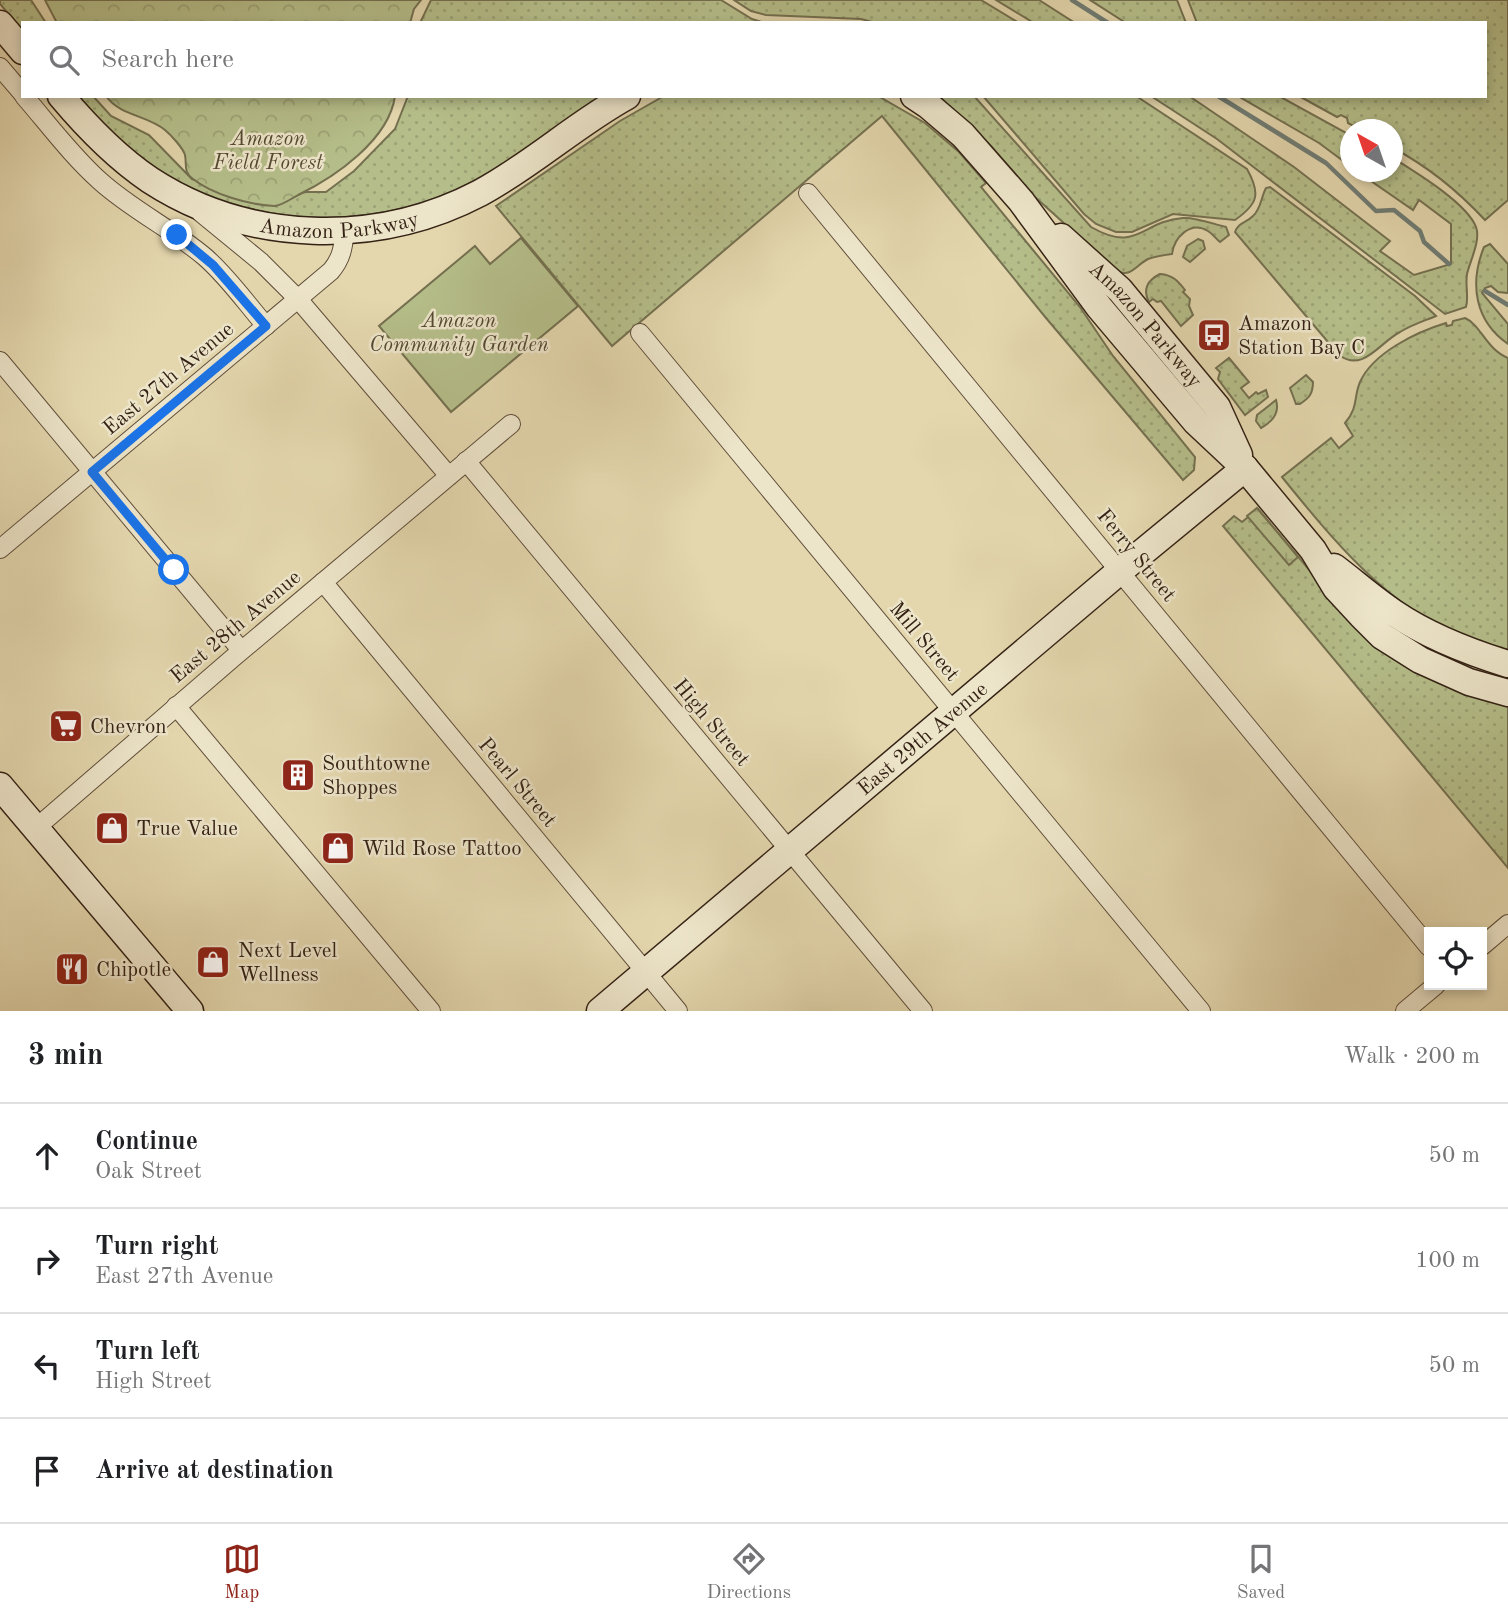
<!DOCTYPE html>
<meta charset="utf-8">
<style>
:root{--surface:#fff;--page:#f2f2f2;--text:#202124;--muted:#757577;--line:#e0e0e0;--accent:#8f2418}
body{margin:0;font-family:"Old Standard TT",serif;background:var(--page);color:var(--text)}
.controls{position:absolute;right:21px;bottom:21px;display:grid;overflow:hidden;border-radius:0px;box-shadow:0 4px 10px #0003}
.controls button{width:63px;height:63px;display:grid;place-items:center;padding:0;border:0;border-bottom:2px solid var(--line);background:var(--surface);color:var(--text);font:35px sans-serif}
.compass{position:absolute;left:1340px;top:119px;width:63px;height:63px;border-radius:50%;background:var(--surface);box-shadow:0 4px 10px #0003;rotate:320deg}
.stop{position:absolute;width:21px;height:21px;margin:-16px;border:5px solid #1a73e8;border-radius:50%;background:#fff}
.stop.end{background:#1a73e8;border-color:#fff;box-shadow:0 2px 7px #0008}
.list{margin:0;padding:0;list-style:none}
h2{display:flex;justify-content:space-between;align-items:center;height:91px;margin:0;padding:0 28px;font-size:30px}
h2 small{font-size:23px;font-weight:400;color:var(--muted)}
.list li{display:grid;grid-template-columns:46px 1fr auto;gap:21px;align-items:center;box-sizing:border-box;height:105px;padding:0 28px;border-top:2px solid var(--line)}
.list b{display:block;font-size:26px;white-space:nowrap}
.list p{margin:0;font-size:23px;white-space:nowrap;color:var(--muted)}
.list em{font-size:23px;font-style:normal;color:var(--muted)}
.icon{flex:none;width:38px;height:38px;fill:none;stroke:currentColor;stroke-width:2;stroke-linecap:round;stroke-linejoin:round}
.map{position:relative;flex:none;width:1508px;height:1011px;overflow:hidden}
.search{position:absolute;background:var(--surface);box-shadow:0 4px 10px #0003;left:21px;right:21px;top:21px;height:77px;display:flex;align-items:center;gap:18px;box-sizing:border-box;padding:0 24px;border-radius:0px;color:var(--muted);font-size:26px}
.sheet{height:511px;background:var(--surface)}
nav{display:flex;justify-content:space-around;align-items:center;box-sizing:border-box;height:98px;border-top:2px solid var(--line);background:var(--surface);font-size:19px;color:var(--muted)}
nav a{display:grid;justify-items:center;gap:4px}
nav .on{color:var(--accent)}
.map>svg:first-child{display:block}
.grass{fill:url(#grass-dots);stroke:#747050;stroke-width:2}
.forest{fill:url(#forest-crowns);stroke:#747050;stroke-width:2}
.wetland{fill:url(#wetland-marsh);stroke:#747050;stroke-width:2}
.garden{fill:#b5be8a;stroke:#747050;stroke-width:2}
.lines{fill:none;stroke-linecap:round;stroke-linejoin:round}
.stream{stroke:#6f7c74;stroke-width:4.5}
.street-casing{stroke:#604f3b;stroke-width:20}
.secondary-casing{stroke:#342215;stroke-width:29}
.street{stroke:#ede5ca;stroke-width:18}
.secondary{stroke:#ede5ca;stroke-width:26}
.route{stroke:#1a73e8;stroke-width:9}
.labels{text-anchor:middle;stroke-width:5;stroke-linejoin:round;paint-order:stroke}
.park-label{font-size:21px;font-style:italic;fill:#544932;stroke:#ede5ca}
.street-label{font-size:21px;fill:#342215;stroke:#ede5ca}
.poi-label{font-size:21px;fill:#342215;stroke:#ede5ca;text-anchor:start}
</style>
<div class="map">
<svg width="1508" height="1011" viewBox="0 0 1508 1011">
<defs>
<pattern id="grass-dots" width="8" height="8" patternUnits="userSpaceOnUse" patternTransform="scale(1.75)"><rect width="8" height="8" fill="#b5be8a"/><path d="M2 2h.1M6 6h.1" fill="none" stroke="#9ca376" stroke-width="1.8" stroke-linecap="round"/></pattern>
<pattern id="forest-crowns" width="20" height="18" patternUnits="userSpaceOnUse" patternTransform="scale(1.75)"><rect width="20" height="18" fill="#b5be8a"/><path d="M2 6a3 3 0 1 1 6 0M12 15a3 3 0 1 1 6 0" fill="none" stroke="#9ca376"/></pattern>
<pattern id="wetland-marsh" width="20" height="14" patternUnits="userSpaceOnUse" patternTransform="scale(1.75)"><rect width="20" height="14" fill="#b5be8a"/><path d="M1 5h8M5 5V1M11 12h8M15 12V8" fill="none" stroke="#9ca376"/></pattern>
</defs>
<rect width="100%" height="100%" fill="#e4d7ae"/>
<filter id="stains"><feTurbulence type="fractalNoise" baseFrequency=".00286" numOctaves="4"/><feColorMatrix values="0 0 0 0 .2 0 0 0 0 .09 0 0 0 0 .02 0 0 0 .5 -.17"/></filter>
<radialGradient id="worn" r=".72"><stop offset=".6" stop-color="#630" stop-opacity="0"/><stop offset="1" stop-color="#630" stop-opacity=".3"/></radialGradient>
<g class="grass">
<polygon points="0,0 31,0 46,23 23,23 23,31 0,4"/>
<polygon points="431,0 721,0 752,19 765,23 420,23"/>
<polygon points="734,0 981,0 1019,23 876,23 861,19 766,15 751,11"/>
<polygon points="996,0 1039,0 1075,23 1034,23"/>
<polygon points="1090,0 1177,0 1186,23 1126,23"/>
<path d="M1188,0H1508V200L1485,220C1457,190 1429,167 1393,148L1392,130L1359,129L1348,123L1347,118L1341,115L1337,117L1299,96H1485V23H1197Z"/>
<path d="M78,96H93L111,116L149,135L192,179L276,206L304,192H326L354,171L395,129L408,96H601C553,129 506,167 453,191C348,238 220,222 130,150C111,134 95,115 78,96Z"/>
<polygon points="664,96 878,96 925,123 959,152 986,183 981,187 1080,307 1113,356 1195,457 1194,470 1183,480 1046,318 882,116 612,346 496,206 620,121"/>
<path d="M939,96H974L1091,227C1138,254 1141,221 1183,218C1196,217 1213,224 1226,227L1229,235L1220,242C1216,239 1213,234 1208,231C1190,220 1174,238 1172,254C1164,255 1156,256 1148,259C1136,265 1131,278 1117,271L1035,197L991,146Z"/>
<path d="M983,96H1136L1247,169C1261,194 1258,204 1235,220L1173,214L1132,232H1116L1096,224L1084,214Z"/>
<path d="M1151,96H1189L1294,167L1390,241L1380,251L1414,275L1451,264V224L1419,200L1413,210L1358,172H1392L1393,158C1414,171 1467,203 1476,227C1481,240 1470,261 1467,274C1465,285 1469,297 1466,307L1445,314L1217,139Z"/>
<polygon points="1238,96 1279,96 1350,135 1350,166 1319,143"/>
<path d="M1270,187L1415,296L1436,316C1424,321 1411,325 1400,332C1379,343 1363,373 1339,355L1235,232C1239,222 1246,223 1253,216C1261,209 1261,197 1266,188Z"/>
<polygon points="1198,239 1203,241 1205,249 1190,262 1183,257 1187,246"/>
<path d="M1490,244L1508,264V293L1498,292L1491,286L1485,288L1482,293L1508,324V344C1475,321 1469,284 1484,247Z"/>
<path d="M1160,274C1173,275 1178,281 1185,290L1183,292L1190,299L1189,306L1193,315L1181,326L1161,301L1157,302L1153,299L1149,302C1142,289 1148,280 1160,274Z"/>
<path d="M1465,318C1481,325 1486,349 1508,358V654C1493,649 1477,645 1462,638C1386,605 1333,540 1282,477L1331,438L1339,448L1353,436L1345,423C1359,406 1353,399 1360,382C1373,353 1416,332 1446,323L1447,326L1452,325L1453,321Z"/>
<polygon points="1229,358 1249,382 1241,388 1249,398 1256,392 1258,394 1266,390 1268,397 1245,415 1218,379 1220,372 1216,368"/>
<path d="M1306,375L1313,382C1313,394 1309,398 1300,404H1296L1290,388Z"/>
<path d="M1276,400C1280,413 1272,422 1261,428L1256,421L1257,415Z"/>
<polygon points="1258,509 1347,615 1508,701 1508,868 1223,526 1234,516 1242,522"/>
</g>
<g class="forest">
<polygon points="45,0 421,0 414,9 410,23 57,23"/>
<path d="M106,96H395C389,140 335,177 298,195C291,199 281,206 274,206C249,205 212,194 193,179C183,172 187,165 185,155C183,148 171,135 165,130C147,115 120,116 106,96Z"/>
</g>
<polygon class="wetland" points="1257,508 1298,557 1289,565 1247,516"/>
<polygon class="garden" points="521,238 578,306 451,412 379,326 475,246 490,264"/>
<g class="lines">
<g class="stream">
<polyline points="1072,0 1108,23"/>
<polyline points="1218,96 1326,163 1376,211 1394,210 1420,231 1424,242 1449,264"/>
<polyline points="1485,291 1508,305"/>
</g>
<g class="street-casing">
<g id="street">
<polyline points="0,67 23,94"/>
<path d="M24,96C49,125 72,156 100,181C132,210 172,229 205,257C228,277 246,303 266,326"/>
<polyline points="808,193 1429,947"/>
<polyline points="200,212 261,262 298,299 449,476"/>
<polyline points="640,333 1201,1011"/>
<polyline points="0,361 241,650"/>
<polyline points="466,461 923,1011"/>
<path d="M0,549L331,271C342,258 343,247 345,231"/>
<polyline points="323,582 678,1011"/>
<polyline points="176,706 431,1011"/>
<polyline points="36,828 234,657 511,424"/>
<polyline points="1482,946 1508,924"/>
<polyline points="1405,1011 1436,985"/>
</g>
</g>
<g class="secondary-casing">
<g id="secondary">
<polyline points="0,24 23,51"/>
<path id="s1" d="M61,96C87,127 116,157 150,180C248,244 377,247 480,193C532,165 576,124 627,96"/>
<polyline points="914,96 929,106 963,135 1021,201 1099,307 1196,422 1245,468 1313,550 1336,588 1361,615 1382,636 1420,660 1469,682 1508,693"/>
<path id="s2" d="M1061,237L1120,290L1217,407L1239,455"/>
<path d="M1334,567C1354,582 1373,599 1394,613C1428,636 1469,652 1508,664"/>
<polyline points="0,786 190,1011"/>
<path id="s3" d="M600,1011L1121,570L1245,468"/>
</g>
</g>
<use href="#street" class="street"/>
<use href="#secondary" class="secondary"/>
</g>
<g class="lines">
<polyline class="route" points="174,570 92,472 266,326 213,265 177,235"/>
</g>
<defs>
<g id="bus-square" transform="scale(1.75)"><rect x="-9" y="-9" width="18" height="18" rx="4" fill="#8f2418" stroke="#ede5ca"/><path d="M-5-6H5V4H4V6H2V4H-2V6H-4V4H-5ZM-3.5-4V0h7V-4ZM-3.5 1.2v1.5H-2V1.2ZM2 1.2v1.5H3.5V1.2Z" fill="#fff"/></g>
<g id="supermarket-square" transform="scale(1.75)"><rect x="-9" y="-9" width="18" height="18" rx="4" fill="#8f2418" stroke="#ede5ca"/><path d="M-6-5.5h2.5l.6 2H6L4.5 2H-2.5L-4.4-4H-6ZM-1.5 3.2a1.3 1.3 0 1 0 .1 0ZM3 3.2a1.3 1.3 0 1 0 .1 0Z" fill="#fff"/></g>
<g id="building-square" transform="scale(1.75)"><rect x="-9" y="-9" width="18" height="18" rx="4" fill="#8f2418" stroke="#ede5ca"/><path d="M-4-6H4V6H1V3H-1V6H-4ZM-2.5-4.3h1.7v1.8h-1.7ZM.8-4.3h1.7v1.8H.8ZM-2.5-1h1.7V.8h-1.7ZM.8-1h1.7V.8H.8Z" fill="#fff"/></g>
<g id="shop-square" transform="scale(1.75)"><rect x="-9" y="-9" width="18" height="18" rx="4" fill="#8f2418" stroke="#ede5ca"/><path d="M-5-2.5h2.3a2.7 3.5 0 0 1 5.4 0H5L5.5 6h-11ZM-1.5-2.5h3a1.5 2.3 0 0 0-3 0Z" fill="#fff"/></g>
<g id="restaurant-square" transform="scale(1.75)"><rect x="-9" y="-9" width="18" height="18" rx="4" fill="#8f2418" stroke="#ede5ca"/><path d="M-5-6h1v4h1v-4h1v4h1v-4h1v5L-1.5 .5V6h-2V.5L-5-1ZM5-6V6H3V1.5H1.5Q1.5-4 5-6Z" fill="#fff"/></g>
</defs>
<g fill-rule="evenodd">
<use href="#bus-square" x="1214" y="335"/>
<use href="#supermarket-square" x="66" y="726"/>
<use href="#building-square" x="298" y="775"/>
<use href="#shop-square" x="112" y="828"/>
<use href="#shop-square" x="338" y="848"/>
<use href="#shop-square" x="213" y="962"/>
<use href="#restaurant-square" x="72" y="969"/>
</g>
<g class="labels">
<g class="park-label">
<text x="268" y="145">Amazon<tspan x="268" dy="24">Field Forest</tspan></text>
<text x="459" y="327">Amazon<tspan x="459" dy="24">Community Garden</tspan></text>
</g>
<g class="street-label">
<text dy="7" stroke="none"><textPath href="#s1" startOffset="322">Amazon Parkway</textPath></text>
<text dy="7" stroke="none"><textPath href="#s2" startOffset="122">Amazon Parkway</textPath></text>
<text transform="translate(168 378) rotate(-40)" y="7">East 27th Avenue</text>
<text transform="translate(1137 555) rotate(51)" y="7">Ferry Street</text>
<text transform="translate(235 626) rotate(-40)" y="7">East 28th Avenue</text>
<text transform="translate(925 641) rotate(50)" y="7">Mill Street</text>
<text transform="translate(712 722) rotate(50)" y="7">High Street</text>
<text dy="7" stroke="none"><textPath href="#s3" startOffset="422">East 29th Avenue</textPath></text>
<text transform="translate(518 782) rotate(50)" y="7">Pearl Street</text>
</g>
<g class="poi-label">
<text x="1238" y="330">Amazon<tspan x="1238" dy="24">Station Bay C</tspan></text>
<text x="90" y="733">Chevron</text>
<text x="322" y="770">Southtowne<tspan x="322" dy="24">Shoppes</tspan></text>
<text x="136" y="835">True Value</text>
<text x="362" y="855">Wild Rose Tattoo</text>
<text x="238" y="957">Next Level<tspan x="238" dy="24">Wellness</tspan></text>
<text x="96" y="976">Chipotle</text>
</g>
</g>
<rect width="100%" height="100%" filter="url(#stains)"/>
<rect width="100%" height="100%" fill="url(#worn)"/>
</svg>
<div class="controls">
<button><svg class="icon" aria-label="locate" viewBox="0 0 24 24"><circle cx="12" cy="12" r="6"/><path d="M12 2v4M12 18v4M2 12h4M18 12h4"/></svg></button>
</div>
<svg class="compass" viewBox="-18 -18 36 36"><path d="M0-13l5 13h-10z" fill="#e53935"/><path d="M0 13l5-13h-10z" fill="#757577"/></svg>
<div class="stop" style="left:174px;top:570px"></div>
<div class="stop end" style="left:177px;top:235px"></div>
<div class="search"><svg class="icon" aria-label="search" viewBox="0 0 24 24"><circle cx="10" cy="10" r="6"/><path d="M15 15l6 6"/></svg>Search here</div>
</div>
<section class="sheet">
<h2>3 min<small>Walk · 200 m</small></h2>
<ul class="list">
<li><svg class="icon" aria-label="ahead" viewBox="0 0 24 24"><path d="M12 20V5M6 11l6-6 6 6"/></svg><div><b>Continue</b><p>Oak Street</p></div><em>50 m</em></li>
<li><svg class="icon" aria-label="right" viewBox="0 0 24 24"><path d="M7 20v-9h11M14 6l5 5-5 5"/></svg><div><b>Turn right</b><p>East 27th Avenue</p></div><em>100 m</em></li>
<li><svg class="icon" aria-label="left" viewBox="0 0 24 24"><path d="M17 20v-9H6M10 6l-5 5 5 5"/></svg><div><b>Turn left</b><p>High Street</p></div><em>50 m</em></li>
<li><svg class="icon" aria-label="arrive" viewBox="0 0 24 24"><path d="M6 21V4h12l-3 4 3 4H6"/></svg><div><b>Arrive at destination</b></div></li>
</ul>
</section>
<nav>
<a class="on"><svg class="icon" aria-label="map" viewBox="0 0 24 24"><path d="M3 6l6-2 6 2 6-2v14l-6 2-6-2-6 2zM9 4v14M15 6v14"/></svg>Map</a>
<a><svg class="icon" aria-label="directions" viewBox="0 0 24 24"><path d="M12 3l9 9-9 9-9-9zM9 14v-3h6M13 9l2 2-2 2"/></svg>Directions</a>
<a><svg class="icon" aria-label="saved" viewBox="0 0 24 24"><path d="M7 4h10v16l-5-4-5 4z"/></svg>Saved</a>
</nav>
